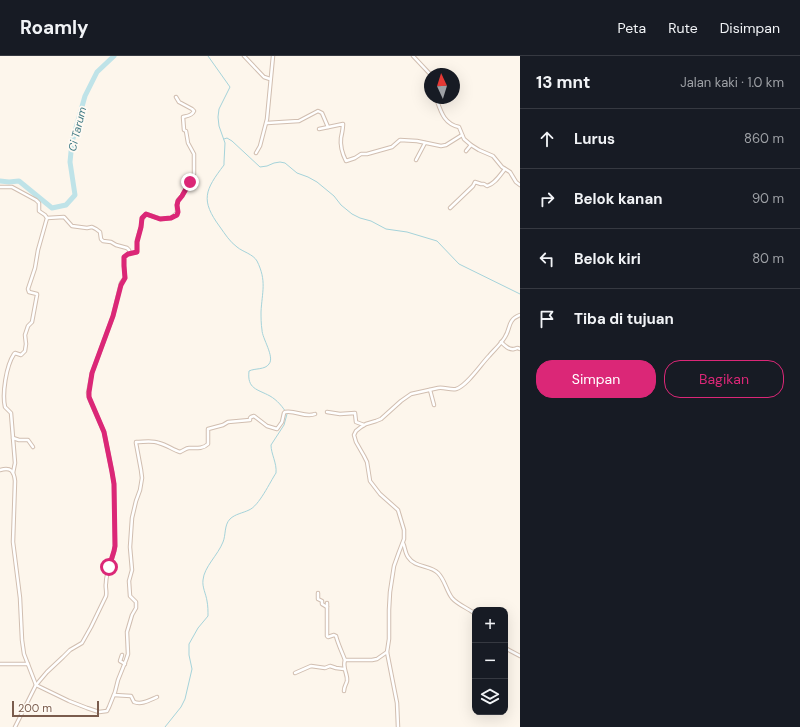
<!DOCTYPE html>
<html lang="id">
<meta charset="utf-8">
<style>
:root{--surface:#171b24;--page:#20242c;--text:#f1f3f6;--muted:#9ea1a6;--line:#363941;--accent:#db2777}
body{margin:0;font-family:"DM Sans",sans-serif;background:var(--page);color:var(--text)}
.controls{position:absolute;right:12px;bottom:12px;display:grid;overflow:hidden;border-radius:8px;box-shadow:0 4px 16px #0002}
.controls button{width:36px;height:36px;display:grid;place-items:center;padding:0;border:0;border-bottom:1px solid var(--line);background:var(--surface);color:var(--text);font:20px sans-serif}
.compass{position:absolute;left:424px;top:12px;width:36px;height:36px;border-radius:50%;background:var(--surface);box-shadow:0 4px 16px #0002;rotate:356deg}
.scale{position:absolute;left:12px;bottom:10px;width:87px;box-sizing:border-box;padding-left:4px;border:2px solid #7a5c4d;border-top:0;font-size:11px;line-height:14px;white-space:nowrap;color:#7a5c4d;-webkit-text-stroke:3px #fffaf3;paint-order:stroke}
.stop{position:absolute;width:12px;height:12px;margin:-9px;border:3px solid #db2777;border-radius:50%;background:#fff}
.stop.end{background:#db2777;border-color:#fff;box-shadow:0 1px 4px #0008}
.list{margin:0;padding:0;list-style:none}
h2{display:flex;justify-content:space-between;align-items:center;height:52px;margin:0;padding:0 16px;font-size:17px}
h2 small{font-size:13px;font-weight:400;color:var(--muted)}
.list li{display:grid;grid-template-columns:26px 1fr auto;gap:12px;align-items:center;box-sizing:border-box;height:60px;padding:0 16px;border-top:1px solid var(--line)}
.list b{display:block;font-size:15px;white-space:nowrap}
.list em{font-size:13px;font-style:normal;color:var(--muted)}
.actions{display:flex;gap:8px;padding:12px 16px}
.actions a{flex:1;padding:9px 0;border:1px solid var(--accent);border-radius:16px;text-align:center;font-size:14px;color:var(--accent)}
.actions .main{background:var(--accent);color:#fff}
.icon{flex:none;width:22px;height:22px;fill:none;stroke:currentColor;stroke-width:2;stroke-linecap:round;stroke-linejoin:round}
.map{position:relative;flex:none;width:520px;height:671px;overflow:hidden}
header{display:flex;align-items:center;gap:24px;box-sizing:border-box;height:56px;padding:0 20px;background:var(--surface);border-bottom:1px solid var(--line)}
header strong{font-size:19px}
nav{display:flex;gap:22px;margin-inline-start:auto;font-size:14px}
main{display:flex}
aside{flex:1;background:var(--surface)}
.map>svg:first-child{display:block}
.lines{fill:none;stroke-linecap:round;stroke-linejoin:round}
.stream{stroke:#a5d3da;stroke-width:1}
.river{stroke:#bfe3e8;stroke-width:5}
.street-casing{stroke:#d1beb0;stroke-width:4.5}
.street{stroke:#fff;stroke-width:2.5}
.route{stroke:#db2777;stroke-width:5}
.labels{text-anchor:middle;stroke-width:3.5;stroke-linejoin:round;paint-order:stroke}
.water-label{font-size:11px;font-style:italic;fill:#437c86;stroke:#fffaf3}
</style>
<header>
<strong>Roamly</strong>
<nav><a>Peta</a><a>Rute</a><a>Disimpan</a></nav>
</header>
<main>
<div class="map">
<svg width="520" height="671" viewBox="0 0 520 671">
<rect width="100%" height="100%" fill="#fdf6ec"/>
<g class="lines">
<g class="stream">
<polyline points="224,83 227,82 232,85 260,111 267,110 274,107 280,106 285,107 297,117 308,121 317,126 334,140 341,149 352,158 360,162 371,165 386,173 407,176 437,185 459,208 520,238"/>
<path d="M165,671L181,651L185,643L192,613L189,599V588L198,572L208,560C208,555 208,550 207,545C206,538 202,531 203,524C204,511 218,499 223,486C226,479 224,469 230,463C235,458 243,457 249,454C259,450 270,426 276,417C277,407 271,398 271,389L284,369L287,358C283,351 277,344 270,340C257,333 247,333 249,315C255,312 265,314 269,308C275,301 262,282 262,274C261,268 261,261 261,256C262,236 267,225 257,205C253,198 243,196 237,191C230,186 225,178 220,171C200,144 205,134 224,109V106L225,87L219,70L218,61L219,53L230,31L208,0"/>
</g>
<polyline class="river" points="0,125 9,126 19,125 52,152 66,149 75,139 70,106 72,86 85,40 97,16 114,0"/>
<g class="street-casing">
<g id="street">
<polyline points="244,0 264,21 270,23"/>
<polyline points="413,0 430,18"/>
<path d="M176,41L179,46L192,53L194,55C192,60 187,60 183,61L184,74L186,75L188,87L194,98V118L182,140L178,144L177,149V157L171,162L161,163L146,158L142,163L141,171L137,184V196L128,198L124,201V209L125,222L121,227L113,260L92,317L88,337L90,344L104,376L112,416L114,428L115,490C114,502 106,514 106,527C105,531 107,535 106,540L91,571L82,587L70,594L63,601L47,616L36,629L69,645L87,652L99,656L107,655L109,651L115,636L118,624L126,604L128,598L127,576L132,559L136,552V546L130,540L129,525L132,514L130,491L132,462L136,445L140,434L142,422L141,414L136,387V386C144,386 152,384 159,387C167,389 173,394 180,396C183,395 186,392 189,392C196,392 203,393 208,388V373L223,369L228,366L250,364V362L251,361L254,360L267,370L277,373L282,366L284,357L285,356C296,354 305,362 315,358"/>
<path d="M436,42C441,56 444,68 459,71L464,83L471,89L466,95"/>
<polyline points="267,67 299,65 318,55 322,57 328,71"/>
<path d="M319,73L343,68C343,73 342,77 341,82C340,90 343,99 346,105L355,102L361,98H367L392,91L400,84L417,85L441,90L446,89L462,79"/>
<polyline points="471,89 479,94 493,100 502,111 510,116 516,126 520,129"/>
<polyline points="256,97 260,90 267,63 273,0"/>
<polyline points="416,104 425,87"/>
<path d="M0,131H12L36,144L39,147V155L45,159L47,162L38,194L35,212L28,233L29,236L37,238V239L32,266L28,270L25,279L26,288L25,295L21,299L15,297L14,298C6,310 2,338 5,351L11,357L15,407L13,417"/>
<path d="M450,152L473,130L475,126L481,128H484L487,130C495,128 500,119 505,113"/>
<polyline points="47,162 64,161 72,170 87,172 92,171 96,173 100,176 101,183 103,185 111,186 116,189 127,192 129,194 130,198"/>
<path d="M501,286C505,290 509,294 514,293C519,292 515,291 520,293"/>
<polyline points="430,334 434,349"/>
<polyline points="327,356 340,358 355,357 356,366 364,369"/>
<polyline points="13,382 19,384 28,384 33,391"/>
<path d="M0,414C11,411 14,415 15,425L13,486L20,542L22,584L24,598L36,629L15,671"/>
<path d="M403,487C405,491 405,497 408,501C415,512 430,509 438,517C445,524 446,534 452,542C458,549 468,552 475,558"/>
<polyline points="318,537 318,543 322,545 322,548 327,551"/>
<path d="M327,547V580L328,581L334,579L336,580C338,588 342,596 345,604H372L377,603L387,596"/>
<polyline points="505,592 520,600"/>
<polyline points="122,599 120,605 125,608"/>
<polyline points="0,608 28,608"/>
<polyline points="295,617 311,610 325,612 330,610 336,612 344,613"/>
<path d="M344,635C344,630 346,629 347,625C348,618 342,612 345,604"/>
<path d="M114,639L131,640L134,646C142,649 150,644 157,641"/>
<path d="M398,671L397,647L387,596L389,583V554L390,536L394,510L399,496L404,483V474L398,454L380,438L370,425L367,406L364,400L356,386L354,379L356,375L361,371L366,368L376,365L381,363L401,345L411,338L438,332C444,331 450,334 456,333C467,330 481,308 489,300C494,294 501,288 505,281C511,272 507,264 520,259"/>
</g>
</g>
<use href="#street" class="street"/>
</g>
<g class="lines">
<polyline class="route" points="109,511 114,495 115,490 114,428 112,416 104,376 89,341 89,336 92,317 113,260 121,229 125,222 124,210 124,201 128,198 137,196 137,186 141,171 142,162 146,158 160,163 171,162 177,159 178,156 177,149 178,145 182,140 190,126"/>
</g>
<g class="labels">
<g class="water-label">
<text transform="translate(77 73) rotate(-76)" y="4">Ci Tarum</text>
</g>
</g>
</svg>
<div class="controls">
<button>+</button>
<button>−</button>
<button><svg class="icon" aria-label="layers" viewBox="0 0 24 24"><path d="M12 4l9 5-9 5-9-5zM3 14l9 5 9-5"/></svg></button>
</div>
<svg class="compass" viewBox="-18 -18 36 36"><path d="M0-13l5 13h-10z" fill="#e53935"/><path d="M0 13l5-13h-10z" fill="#9ea1a6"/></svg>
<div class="scale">200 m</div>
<div class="stop" style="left:109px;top:511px"></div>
<div class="stop end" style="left:190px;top:126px"></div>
</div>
<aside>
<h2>13 mnt<small>Jalan kaki · 1.0 km</small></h2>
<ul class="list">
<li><svg class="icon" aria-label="ahead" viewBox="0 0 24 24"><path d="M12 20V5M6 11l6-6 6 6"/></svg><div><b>Lurus</b></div><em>860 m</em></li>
<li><svg class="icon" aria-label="right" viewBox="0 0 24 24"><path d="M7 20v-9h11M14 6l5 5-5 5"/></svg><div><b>Belok kanan</b></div><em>90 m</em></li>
<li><svg class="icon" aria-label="left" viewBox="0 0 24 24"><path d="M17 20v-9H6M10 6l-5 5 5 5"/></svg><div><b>Belok kiri</b></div><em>80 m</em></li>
<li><svg class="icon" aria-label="arrive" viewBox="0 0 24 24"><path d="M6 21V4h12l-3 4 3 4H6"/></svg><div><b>Tiba di tujuan</b></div></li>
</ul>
<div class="actions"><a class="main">Simpan</a><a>Bagikan</a></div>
</aside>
</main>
